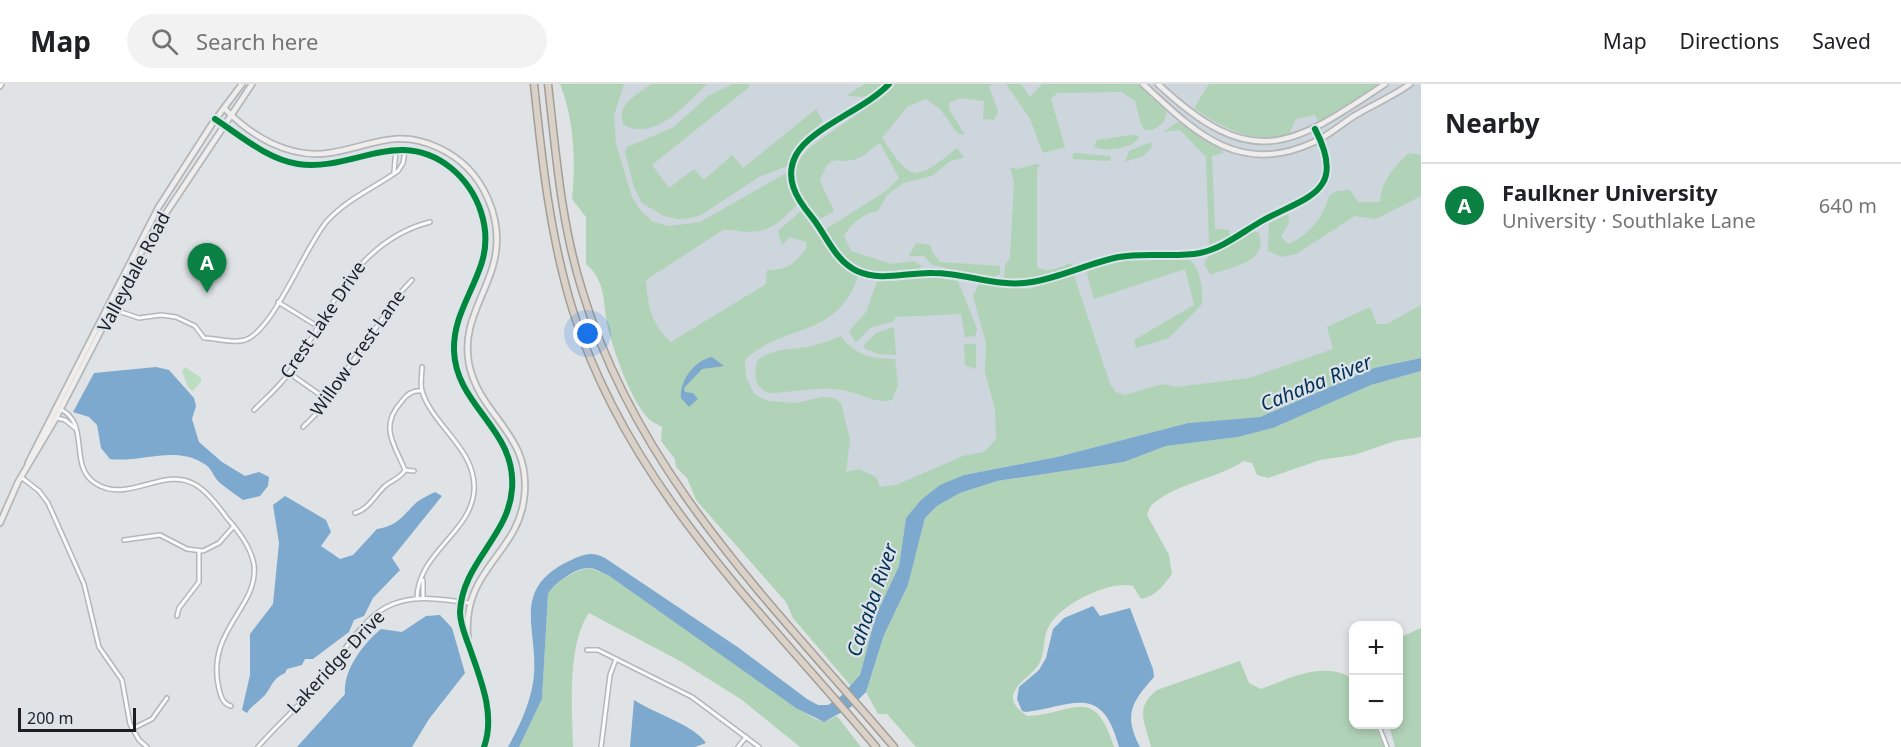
<!DOCTYPE html>
<meta charset="utf-8">
<style>
:root{--surface:#fff;--page:#f2f2f2;--text:#202124;--muted:#757577;--line:#e0e0e0;--accent:#0b8043}
body{margin:0;font-family:"Noto Sans",sans-serif;background:var(--page);color:var(--text)}
.controls{position:absolute;right:18px;bottom:18px;display:grid;overflow:hidden;border-radius:12px;box-shadow:0 3px 9px #0003}
.controls button{width:54px;height:54px;display:grid;place-items:center;padding:0;border:0;border-bottom:2px solid var(--line);background:var(--surface);color:var(--text);font:30px sans-serif}
.scale{position:absolute;left:18px;bottom:15px;width:118px;box-sizing:border-box;padding-left:6px;border:3px solid #1c1e21;border-top:0;font-size:16px;line-height:21px;white-space:nowrap;color:#1c1e21;-webkit-text-stroke:4px #dce3ea;paint-order:stroke}
.you{position:absolute;left:588px;top:250px;width:21px;height:21px;margin:-15px;border:4px solid #fff;border-radius:50%;background:#1a73e8;box-shadow:0 0 0 9px #1a73e833}
.badge{display:grid;place-items:center;width:39px;height:39px;border-radius:50%;background:var(--accent);color:#fff;font-size:20px;font-weight:700}
.pin{position:absolute;translate:-50% -50px;filter:drop-shadow(0 2px 3px #0008)}
.pin::after{content:'';position:absolute;top:32px;width:21px;height:18px;background:inherit;clip-path:polygon(0 0,100% 0,50% 100%)}
.list{margin:0;padding:0;list-style:none}
h2{display:flex;justify-content:space-between;align-items:center;height:78px;margin:0;padding:0 24px;font-size:26px}
h2 small{font-size:20px;font-weight:400;color:var(--muted)}
.list li{display:grid;grid-template-columns:39px 1fr auto;gap:18px;align-items:center;box-sizing:border-box;height:84px;padding:0 24px;border-top:2px solid var(--line)}
.list b{display:block;font-size:22px;white-space:nowrap}
.list p{margin:0;font-size:20px;white-space:nowrap;color:var(--muted)}
.list em{font-size:20px;font-style:normal;color:var(--muted)}
.icon{flex:none;width:33px;height:33px;fill:none;stroke:currentColor;stroke-width:2;stroke-linecap:round;stroke-linejoin:round}
.map{position:relative;flex:none;width:1421px;height:663px;overflow:hidden}
header{display:flex;align-items:center;gap:36px;box-sizing:border-box;height:84px;padding:0 30px;background:var(--surface);border-bottom:2px solid var(--line)}
header strong{font-size:28px}
nav{display:flex;gap:33px;margin-inline-start:auto;font-size:21px}
.search{width:420px;height:54px;background:var(--page);display:flex;align-items:center;gap:15px;box-sizing:border-box;padding:0 21px;border-radius:33px;color:var(--muted);font-size:22px}
main{display:flex}
aside{flex:1;background:var(--surface)}
.map>svg:first-child{display:block}
.built{fill:#cdd6dd}
.green{fill:#bbddc1}
.forest{fill:#b0d2b6}
.water{fill:#7ca9cd}
.lines{fill:none;stroke-linecap:round;stroke-linejoin:round}
.street-casing{stroke:#b4b7b9;stroke-width:6}
.secondary-casing{stroke:#b4b7b9;stroke-width:8}
.highway-casing{stroke:#a39d94;stroke-width:9}
.street{stroke:#fafbfb;stroke-width:3}
.secondary{stroke:#f0eeec;stroke-width:4.5}
.highway{stroke:#dad2c8;stroke-width:6}
.cycleway-casing{stroke:#dce3ea;stroke-width:10}
.cycleway{stroke:#00873e;stroke-width:6}
.labels{text-anchor:middle;stroke-width:4.5;stroke-linejoin:round;paint-order:stroke}
.street-label{font-size:18px;fill:#1c1e21;stroke:#dce3ea}
.water-label{font-size:20px;font-style:italic;fill:#003052;stroke:#dce3ea}
</style>
<header>
<strong>Map</strong>
<div class="search"><svg class="icon" aria-label="search" viewBox="0 0 24 24"><circle cx="10" cy="10" r="6"/><path d="M15 15l6 6"/></svg>Search here</div>
<nav><a>Map</a><a>Directions</a><a>Saved</a></nav>
</header>
<main>
<div class="map">
<svg width="1421" height="663" viewBox="0 0 1421 663">
<rect width="100%" height="100%" fill="#e0e3e6"/>
<polygon class="built" points="583,0 1421,0 1421,258 1067,340 874,420 672,302"/>
<polygon class="green" points="185,283 201,294 201,298 193,307 188,303 182,287"/>
<g class="forest">
<path d="M560,0H624L614,31L616,60L632,113L641,127L653,138L669,142L700,138L788,88L791,108L797,121C779,138 772,148 747,148C738,148 732,145 723,146L646,196C647,220 652,242 671,258L766,200L767,186C788,186 795,180 807,163L806,158L790,153L782,161L778,147L801,127L837,178L858,192C837,256 782,239 745,276L746,293L754,310L768,317L796,319L822,313L834,314L841,319L850,356L846,388L859,385L876,393L880,403L896,401L963,372L984,368L996,355L995,325L985,288L986,259L973,212L979,200L1028,205L1074,191L1110,300L1116,308L1125,311L1163,300L1176,303L1249,294L1333,265L1327,243L1370,223L1377,240H1387L1421,221V274L1374,284L1260,333L1188,339L1057,373L964,391L906,434L899,482L876,531L860,591L851,602L793,534L786,518L696,416L687,394L676,383L675,375L661,357L662,343C657,340 650,337 647,333C631,315 615,271 609,248C602,223 608,198 586,180V133L572,115C576,78 574,35 560,0Z"/>
<path d="M651,0H707C687,19 655,58 624,41C614,20 638,11 651,0Z"/>
<polygon points="732,0 750,0 748,4 652,81 669,104 694,85 704,96 732,71 743,84 816,25 823,37 801,59 788,82 759,93 701,131 691,134 678,135 664,132 642,119 634,103 625,68 627,63 674,43 708,12"/>
<path d="M865,0H886C873,12 864,15 847,11Z"/>
<path d="M895,0H992L989,3L998,27L994,36L983,35L984,17L960,14L949,19V25L965,51L958,50L940,25L926,15L907,23L882,54C912,99 915,98 957,64L964,74L950,77L932,92L903,99L887,111L878,127C865,128 850,141 844,152L851,167L892,180L914,177L922,182L918,186C870,191 849,189 826,145L886,107L899,94L880,59C873,63 864,73 856,75C833,82 832,65 820,97L834,127L819,136C797,111 782,92 810,63L883,12Z"/>
<polygon points="1006,0 1021,0 1030,13 1042,0 1138,0 1164,24 1167,30 1163,39 1153,46 1145,46 1141,40 1135,17 1122,8 1057,9 1051,15 1065,63 1043,69 1030,35"/>
<path d="M1209,0H1380L1319,39L1315,31L1296,35L1289,50C1257,63 1219,42 1194,24Z"/>
<polygon points="1178,38 1222,66 1223,69 1212,72 1215,145 1229,146 1230,152 1218,161 1209,162 1206,73 1180,46 1163,48"/>
<path d="M1132,51L1139,52C1135,65 1105,68 1094,63L1097,56Z"/>
<polygon points="1151,58 1152,63 1143,72 1125,78 1129,67"/>
<polygon points="1074,69 1110,72 1111,75 1109,77 1072,75"/>
<path d="M1409,69L1421,71V112L1376,135L1355,132L1296,170L1282,173L1268,167L1269,139L1288,130L1289,139L1281,152L1288,160C1309,152 1324,132 1329,112L1336,107L1350,106L1358,118H1380C1381,97 1394,83 1409,69Z"/>
<path d="M1037,80L1040,81L1037,85V183C1048,190 1060,183 1071,179L1073,184L1026,198L1004,196L1005,181L1010,174L1014,98L1010,83L1017,85Z"/>
<path d="M1254,147L1259,149C1269,180 1230,182 1211,191L1204,180L1208,173Z"/>
<polygon points="916,159 931,161 932,168 940,178 1000,182 1000,190 992,194 932,181 924,172 909,172"/>
<path d="M1187,174C1201,182 1203,205 1202,220L1169,254L1136,264L1134,256L1194,221L1185,185L1094,215L1086,185L1122,175Z"/>
<polygon points="926,192 958,197 977,245 975,252 965,253 961,230 895,233 894,237 870,244 856,259 849,247 866,228 877,198"/>
<polygon points="894,243 896,271 878,270 865,265 864,261 876,249"/>
<path d="M841,252C855,271 872,275 895,275L898,301L892,316C878,321 858,308 842,306C820,302 793,308 770,309C754,304 754,292 757,277C772,264 790,266 808,263C819,261 830,256 841,252Z"/>
<polygon points="964,260 976,260 976,285 965,281"/>
<path d="M1421,287V353L1395,357L1354,371L1320,376L1268,394L1257,391L1252,379L1244,377C1216,395 1178,399 1154,419C1150,421 1149,426 1147,431L1169,471L1172,490C1163,502 1156,512 1141,515L1133,502C1110,496 1061,520 1049,542C1043,552 1045,567 1040,578C1030,597 993,608 1027,632C1072,631 1094,598 1114,663H916L887,630H878L866,608L884,551L908,501L925,434L937,422L960,409L997,397L1124,378L1166,362L1238,353L1273,344L1371,301Z"/>
<path d="M589,484L608,491L813,634L824,638L837,632L861,663H800L742,616L680,577L589,529C567,560 572,625 573,663H519L542,615L548,510C555,498 575,486 589,484Z"/>
<polygon points="1421,544 1421,663 1395,663 1389,641 1398,640 1399,554"/>
<path d="M1240,577L1249,599L1261,605C1290,594 1325,576 1353,595L1354,640L1375,641L1384,663H1151C1145,638 1134,624 1157,606Z"/>
</g>
<g class="water">
<path d="M712,273L724,282L702,285L684,304L685,308L693,309L698,315L689,323L681,314C679,297 695,276 712,273Z"/>
<path d="M1421,274V287L1371,301L1273,344L1238,353L1166,362L1124,378L997,397L960,409L937,422L925,434L908,501L884,551L866,608L851,623L824,638L796,624L608,491C602,489 595,484 589,484C576,483 553,500 548,510L542,615L519,663H508C519,643 529,622 533,599C541,548 508,508 567,478C581,471 591,466 605,474L739,564L807,615L818,621H828L841,612L860,591L876,531L899,482L906,434L921,416L940,401L964,391L1057,373L1188,339L1260,333L1374,284Z"/>
<path d="M156,283L169,286L194,314L196,322L192,335L199,358L222,378L245,392L259,388L269,393L268,402L260,412L243,416C235,410 227,405 220,399C214,394 212,385 206,381C177,360 142,379 110,375L101,364L97,341L89,333L73,328L94,289Z"/>
<path d="M435,408L442,412L392,474L400,486L373,514L364,532L354,536L349,548L313,575H305L302,581L287,585L285,589C272,595 273,601 265,611C259,618 252,621 247,629L242,626L250,591V550L273,520L279,459L273,421L285,412L326,436L331,448L321,462L340,475L353,471L377,445C398,442 403,431 417,418C422,414 429,411 435,408Z"/>
<path d="M1093,522L1100,532L1130,524L1153,585L1154,593C1132,618 1123,630 1140,663H1119C1102,598 1073,622 1026,628L1022,627L1017,615L1019,603L1039,586L1046,574L1053,545L1064,534Z"/>
<path d="M440,531L452,544L465,589L429,635L412,663H297L345,610C343,586 363,560 381,545L402,548L426,532Z"/>
<path d="M634,616C655,630 693,640 706,659L695,663H630Z"/>
</g>
<g class="lines">
<g class="street-casing">
<g id="street">
<polyline points="0,3 2,0"/>
<polyline points="394,88 396,65"/>
<polyline points="278,218 317,242"/>
<path d="M112,225L139,234L161,231L176,233L195,242L204,254C218,254 231,260 245,256C274,246 304,164 327,137C347,115 374,104 398,87L403,79L405,67"/>
<polyline points="289,289 326,315"/>
<path d="M60,325C91,339 68,382 95,399C128,421 164,381 196,401C208,408 219,423 227,434C239,448 251,463 254,481C259,524 205,546 219,605C221,613 223,620 231,622"/>
<path d="M254,326C266,314 279,303 289,289C330,231 353,158 430,138"/>
<polyline points="57,334 65,336 76,345"/>
<polyline points="303,343 317,329 400,209 412,196"/>
<path d="M405,386C395,361 378,343 402,317C407,310 413,306 422,307"/>
<polyline points="405,386 414,387"/>
<polyline points="21,393 39,407 48,419 84,500 99,563 122,596 130,640 139,656 147,663"/>
<path d="M355,429C369,425 375,411 385,402C392,396 401,394 405,386"/>
<polyline points="124,456 160,451 187,465 203,467 219,459 234,442"/>
<polyline points="423,496 423,514"/>
<path d="M417,515C417,469 471,449 474,407C477,365 433,343 422,307C420,301 422,290 422,283"/>
<polyline points="177,532 179,524 199,498 199,467"/>
<polyline points="587,566 598,566 692,613 759,663"/>
<polyline points="1378,640 1387,663"/>
<polyline points="132,645 152,635 167,614"/>
<path d="M258,663C277,641 299,622 318,600C340,576 361,532 393,520C419,510 443,516 470,519"/>
<polyline points="601,663 610,591 616,575"/>
<polyline points="738,663 746,653"/>
</g>
</g>
<g class="secondary-casing">
<g id="secondary">
<path d="M889,0C866,25 810,44 796,71C784,94 796,114 811,132C826,150 834,176 857,187C881,198 908,188 933,189C966,189 999,204 1032,198C1062,193 1089,179 1119,173C1146,168 1174,174 1200,169C1223,164 1241,149 1260,138C1304,113 1349,110 1315,45"/>
<path d="M1143,0C1193,46 1237,93 1312,59C1327,53 1340,41 1354,32C1372,21 1392,13 1410,0"/>
<path d="M1158,0C1251,87 1289,65 1385,0"/>
<path d="M224,24C251,52 289,75 329,69C370,63 396,43 439,64C484,85 507,138 492,185C481,219 462,243 469,280C480,334 533,350 524,415C517,471 461,486 468,555"/>
<path d="M215,35C241,52 267,75 298,80C353,88 398,42 451,84C479,107 493,146 481,181C471,211 453,234 454,267C456,323 517,345 512,405C509,452 462,479 460,528C460,540 465,551 469,562C480,594 496,630 484,663"/>
<polyline points="28,379 158,124 212,40 242,0"/>
<polyline points="0,439 18,398 56,334 146,159 252,0"/>
</g>
</g>
<g class="highway-casing">
<g id="highway">
<path d="M534,0C542,77 550,153 573,227C628,402 761,526 876,663"/>
<path d="M548,0C556,70 561,139 582,206C637,390 773,521 894,663"/>
</g>
</g>
<use href="#street" class="street"/>
<use href="#secondary" class="secondary"/>
<use href="#highway" class="highway"/>
<g class="cycleway-casing">
<g id="cycleway">
<path d="M889,0C866,25 810,44 796,71C784,94 796,114 811,132C826,150 834,176 857,187C881,198 908,188 933,189C966,189 999,204 1032,198C1062,193 1089,179 1119,173C1146,168 1174,174 1200,169C1223,164 1241,149 1260,138C1304,113 1349,110 1315,45"/>
<path d="M215,35C241,52 267,75 298,80C353,88 398,42 451,84C479,107 493,146 481,181C471,211 453,234 454,267C456,323 517,345 512,405C509,452 462,479 460,528C460,540 465,551 469,562C480,594 496,630 484,663"/>
</g>
</g>
<use href="#cycleway" class="cycleway"/>
</g>
<g class="labels">
<g class="street-label">
<text transform="translate(134 188) rotate(-62)" y="6">Valleydale Road</text>
<text transform="translate(323 236) rotate(-56)" y="6">Crest Lake Drive</text>
<text transform="translate(358 269) rotate(-55)" y="6">Willow Crest Lane</text>
<text transform="translate(336 578) rotate(-47)" y="6">Lakeridge Drive</text>
</g>
<g class="water-label">
<text transform="translate(1316 299) rotate(-22)" y="7">Cahaba River</text>
<text transform="translate(872 516) rotate(-71)" y="7">Cahaba River</text>
</g>
</g>
</svg>
<div class="controls">
<button>+</button>
<button>−</button>
</div>
<div class="scale">200 m</div>
<div class="you"></div>
<div class="pin badge" style="left:207px;top:209px">A</div>
</div>
<aside>
<h2>Nearby<small></small></h2>
<ul class="list">
<li><span class="badge">A</span><div><b>Faulkner University</b><p>University · Southlake Lane</p></div><em>640 m</em></li>
</ul>
</aside>
</main>
